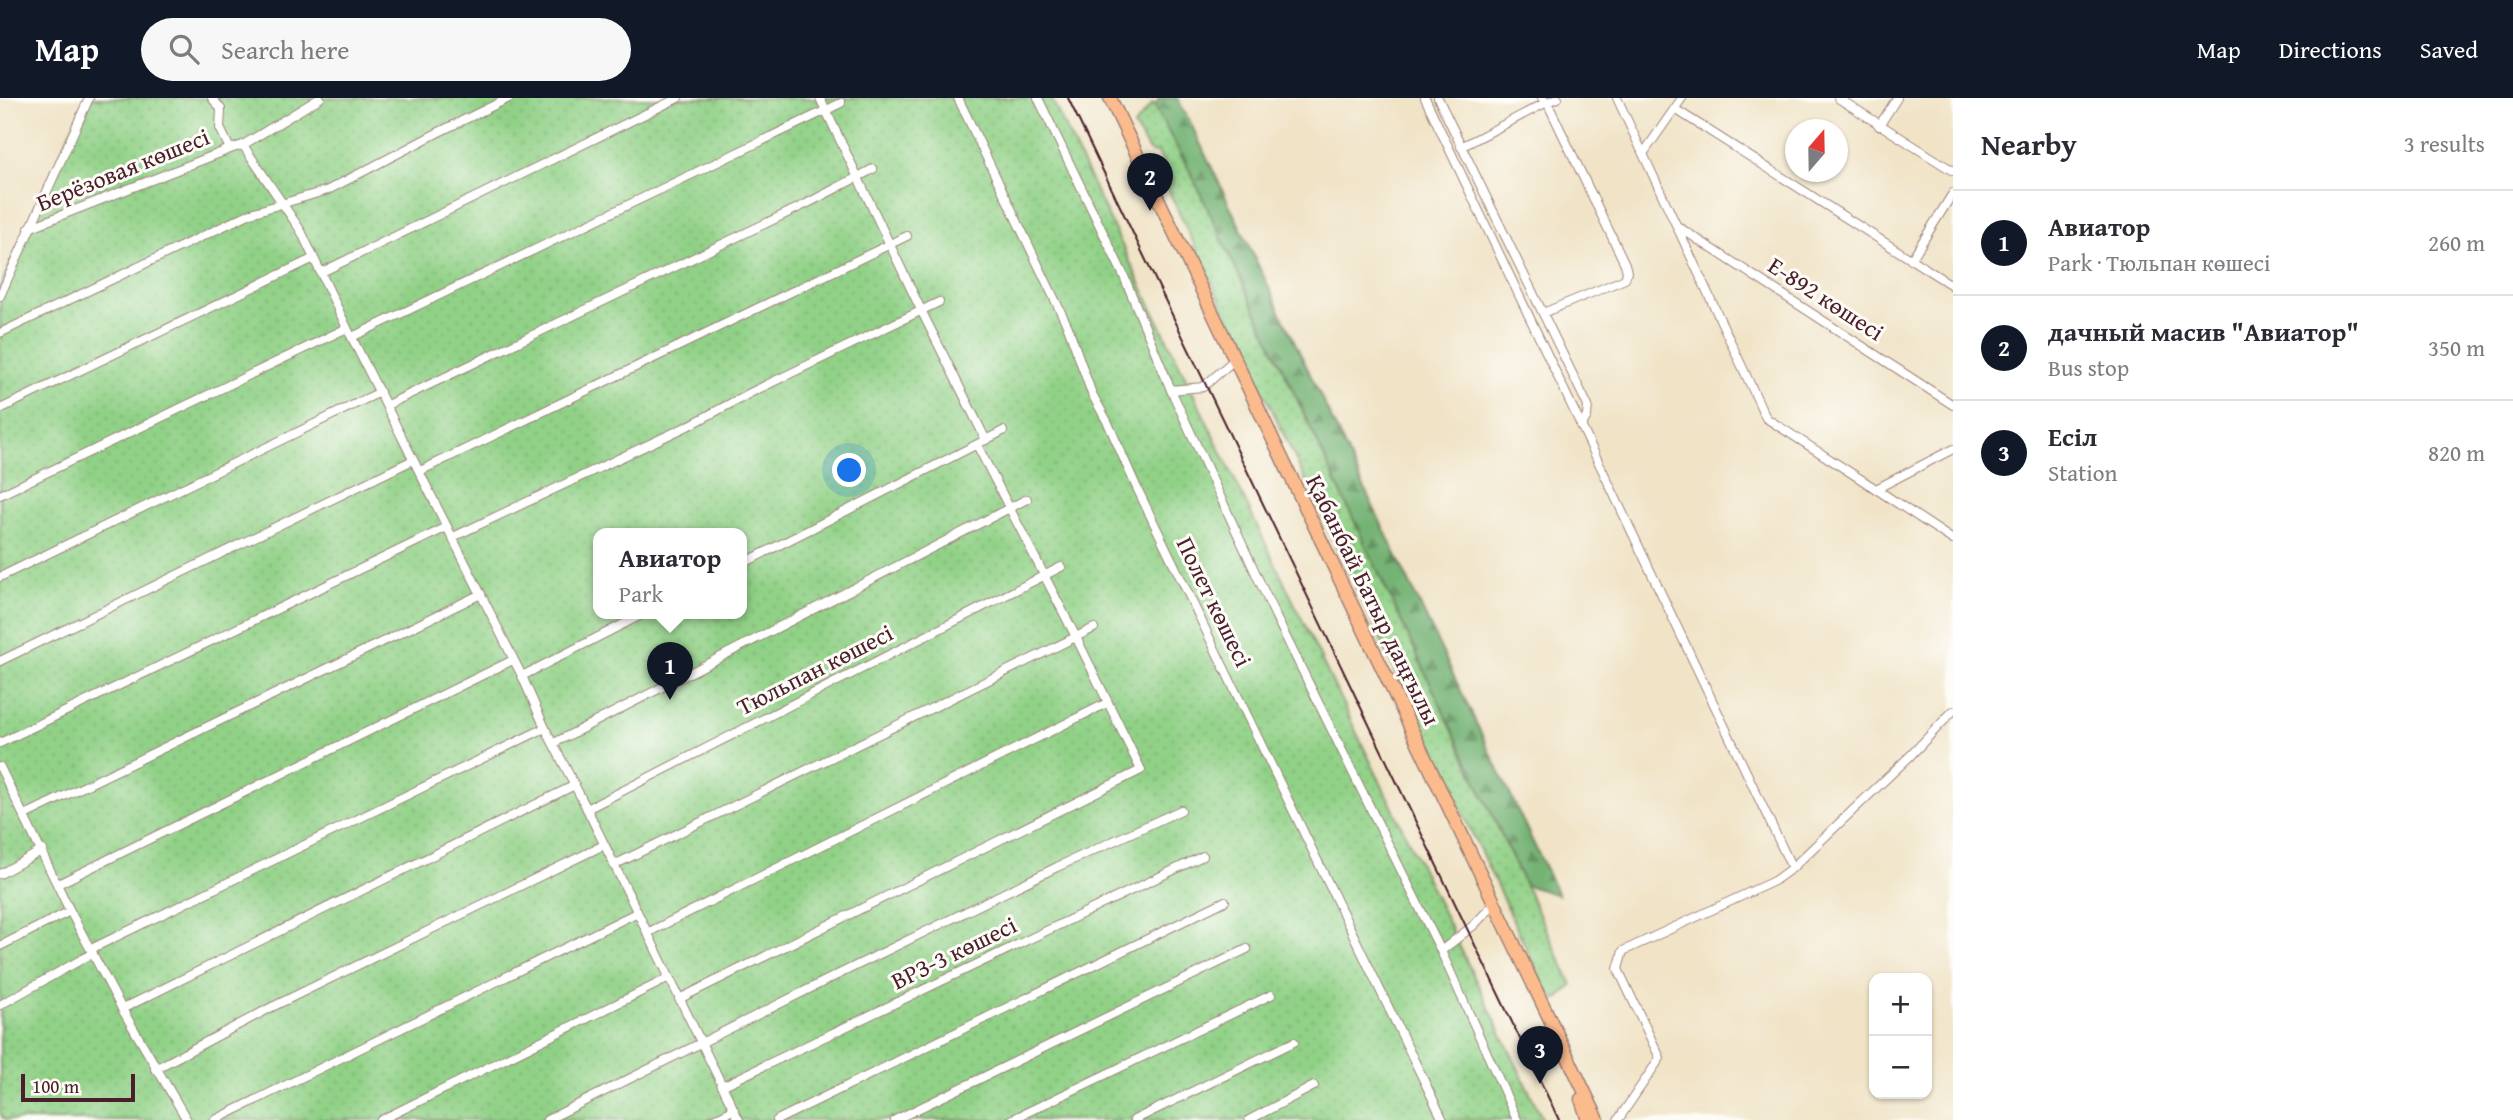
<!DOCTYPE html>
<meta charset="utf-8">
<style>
:root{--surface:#fff;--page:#f7f7f7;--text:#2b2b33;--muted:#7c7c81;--line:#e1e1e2;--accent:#111827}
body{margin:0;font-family:"Gentium Book Plus",serif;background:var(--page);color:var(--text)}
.controls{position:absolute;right:21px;bottom:21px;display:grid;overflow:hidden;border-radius:14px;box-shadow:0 2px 5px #0004}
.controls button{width:63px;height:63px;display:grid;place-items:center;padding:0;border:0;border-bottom:2px solid var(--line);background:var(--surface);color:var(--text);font:35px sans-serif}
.compass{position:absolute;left:1785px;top:21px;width:63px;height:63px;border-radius:50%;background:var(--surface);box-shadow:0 2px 5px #0004;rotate:20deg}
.scale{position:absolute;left:21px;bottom:18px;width:114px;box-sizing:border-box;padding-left:7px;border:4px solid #4a1f2b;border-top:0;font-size:19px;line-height:24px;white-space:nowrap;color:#4a1f2b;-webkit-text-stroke:5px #fdfcf7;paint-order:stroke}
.you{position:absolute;left:850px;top:373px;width:24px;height:24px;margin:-18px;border:5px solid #fff;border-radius:50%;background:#1a73e8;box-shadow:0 0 0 10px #1a73e833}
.badge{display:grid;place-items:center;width:46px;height:46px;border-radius:50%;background:var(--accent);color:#fff;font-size:23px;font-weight:700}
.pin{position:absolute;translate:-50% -58px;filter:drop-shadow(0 2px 4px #0008)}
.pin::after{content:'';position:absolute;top:37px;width:24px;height:21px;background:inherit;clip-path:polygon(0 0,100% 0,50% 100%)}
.popup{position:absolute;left:593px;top:430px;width:154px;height:91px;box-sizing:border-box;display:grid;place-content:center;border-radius:14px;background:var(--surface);filter:drop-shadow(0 2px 5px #0005);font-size:23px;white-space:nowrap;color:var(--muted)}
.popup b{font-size:26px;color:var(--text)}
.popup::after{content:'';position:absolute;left:50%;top:100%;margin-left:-14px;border:14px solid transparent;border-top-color:var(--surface)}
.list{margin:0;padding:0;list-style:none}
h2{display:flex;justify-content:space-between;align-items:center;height:91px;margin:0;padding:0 28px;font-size:30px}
h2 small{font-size:23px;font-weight:400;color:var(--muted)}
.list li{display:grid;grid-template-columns:46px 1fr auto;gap:21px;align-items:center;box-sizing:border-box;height:105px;padding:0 28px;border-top:2px solid var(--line)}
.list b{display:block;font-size:26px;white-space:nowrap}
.list p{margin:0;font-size:23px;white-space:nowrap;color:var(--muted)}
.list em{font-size:23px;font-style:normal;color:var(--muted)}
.icon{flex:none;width:38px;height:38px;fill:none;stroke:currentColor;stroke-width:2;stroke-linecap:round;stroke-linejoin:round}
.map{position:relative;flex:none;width:1953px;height:1022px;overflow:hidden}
header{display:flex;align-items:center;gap:42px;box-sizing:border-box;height:98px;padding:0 35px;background:var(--accent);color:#fff}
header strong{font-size:33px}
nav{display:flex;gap:38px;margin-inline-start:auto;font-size:24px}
.search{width:490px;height:63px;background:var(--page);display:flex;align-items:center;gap:18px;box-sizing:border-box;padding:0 24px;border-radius:38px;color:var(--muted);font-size:26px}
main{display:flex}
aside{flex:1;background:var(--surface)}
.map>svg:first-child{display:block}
.grass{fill:url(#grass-dots);stroke:#6e7859;stroke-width:2;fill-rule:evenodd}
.forest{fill:url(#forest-firs);stroke:#5f6950;stroke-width:2}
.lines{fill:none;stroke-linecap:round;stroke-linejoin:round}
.street-casing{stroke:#9d8178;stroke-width:10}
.primary-casing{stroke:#9d8178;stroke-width:15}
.street{stroke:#fff;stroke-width:8}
.primary{stroke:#fbbb8d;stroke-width:12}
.tram{stroke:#4a1f2b;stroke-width:2}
.labels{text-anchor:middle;stroke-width:6;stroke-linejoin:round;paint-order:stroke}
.street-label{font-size:24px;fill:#4a1f2b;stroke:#fdfcf7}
</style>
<header>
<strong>Map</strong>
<div class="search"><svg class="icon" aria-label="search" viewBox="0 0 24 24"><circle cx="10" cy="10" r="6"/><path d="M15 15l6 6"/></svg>Search here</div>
<nav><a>Map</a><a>Directions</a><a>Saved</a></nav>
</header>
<main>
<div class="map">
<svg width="1953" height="1022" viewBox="0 0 1953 1022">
<defs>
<pattern id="grass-dots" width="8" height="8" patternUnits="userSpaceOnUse" patternTransform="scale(1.75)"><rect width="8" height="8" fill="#91d187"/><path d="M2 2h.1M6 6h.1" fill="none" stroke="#7fb375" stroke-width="1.8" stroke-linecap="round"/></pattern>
<pattern id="forest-firs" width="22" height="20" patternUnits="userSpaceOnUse" patternTransform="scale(1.75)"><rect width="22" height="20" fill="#74b374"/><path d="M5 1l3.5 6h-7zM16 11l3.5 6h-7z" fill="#61915f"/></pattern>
</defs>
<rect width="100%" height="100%" fill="#fdfcf7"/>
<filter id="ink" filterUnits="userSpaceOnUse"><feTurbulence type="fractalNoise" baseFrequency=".0143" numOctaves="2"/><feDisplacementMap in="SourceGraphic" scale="14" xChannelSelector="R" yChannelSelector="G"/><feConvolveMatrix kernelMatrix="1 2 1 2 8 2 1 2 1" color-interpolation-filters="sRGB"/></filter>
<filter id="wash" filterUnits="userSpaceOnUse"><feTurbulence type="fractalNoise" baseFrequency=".00686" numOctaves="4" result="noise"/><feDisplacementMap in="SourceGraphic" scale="28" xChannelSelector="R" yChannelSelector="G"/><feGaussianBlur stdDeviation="1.57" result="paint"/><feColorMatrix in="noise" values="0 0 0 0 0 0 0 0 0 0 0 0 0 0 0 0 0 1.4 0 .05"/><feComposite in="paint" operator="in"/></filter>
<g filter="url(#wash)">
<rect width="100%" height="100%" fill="#f0e3c6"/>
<g class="grass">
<path d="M86,0H1051L1543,1022H4L0,1015V189ZM598,436H742V516H598Z"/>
<polygon points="1153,5 1192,77 1572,887 1557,902 1546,892 1167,89 1173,85 1158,55 1150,54 1134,28"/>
</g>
<polygon class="forest" points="1159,0 1177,0 1190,24 1558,797 1525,787 1192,77 1155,9"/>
</g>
<g filter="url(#ink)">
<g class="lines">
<g class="street-casing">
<g id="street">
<polyline points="212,0 221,11 220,30 230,51 243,47 320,0"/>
<polyline points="820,0 922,214 986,342"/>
<polyline points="958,0 1068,229 1092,296 1108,325 1136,388 1443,1022"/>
<polyline points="1038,0 1123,176 1171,292 1275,517 1441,853 1517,1022"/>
<polyline points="1425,0 1792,770 1774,783 1623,853 1618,871 1660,960 1618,1022"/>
<polyline points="1438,0 1588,308 1587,318 1581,329"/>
<polyline points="1542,0 1547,4 1558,0"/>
<polyline points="1617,0 1766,320 1876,391 1953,351"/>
<polyline points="1838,0 1953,73"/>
<polyline points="1675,11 1953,188"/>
<polyline points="1879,28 1897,0"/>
<polyline points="243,47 301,133 347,230 522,578 545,630 587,711 739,1022"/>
<polyline points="1461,49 1547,4 1625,166 1627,174 1625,181 1543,215"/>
<polyline points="1643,56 1682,0"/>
<polyline points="1677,128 1953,307"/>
<polyline points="29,130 230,51"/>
<polyline points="1911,162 1953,95"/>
<polyline points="322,174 678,0"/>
<polyline points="0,198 89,0"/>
<polyline points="0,235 251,115 328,92 439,34 509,0"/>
<polyline points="352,239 841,5"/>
<polyline points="1171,292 1203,289 1234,262"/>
<polyline points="387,307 806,106 873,71"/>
<polyline points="0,311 312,161"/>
<polyline points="420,373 907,138"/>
<polyline points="1876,391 1953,442"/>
<polyline points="0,397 347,230"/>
<polyline points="453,439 694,325 752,294 939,204"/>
<polyline points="742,466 1003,333"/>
<polyline points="0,479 380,294"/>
<polyline points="0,563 413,362"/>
<polyline points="522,578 643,516"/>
<polyline points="0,645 447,429"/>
<polyline points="554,645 1027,401"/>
<polyline points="0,669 70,813 122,911 187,1022"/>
<polyline points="587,711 1061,469"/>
<polyline points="25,717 481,496"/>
<polyline points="614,767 1094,530"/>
<polyline points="1792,770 1910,658 1953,613"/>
<polyline points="0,776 43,752"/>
<polyline points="58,786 513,562"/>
<polyline points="647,835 1107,605"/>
<polyline points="0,848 70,813"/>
<polyline points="91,851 545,630"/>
<polyline points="1441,853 1474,827 1495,805"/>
<polyline points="679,901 1141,672 1076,539 977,347"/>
<polyline points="0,907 93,855"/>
<polyline points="122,911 575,687"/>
<polyline points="155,971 272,909 604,747"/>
<polyline points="722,988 1203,758"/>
<polyline points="215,1022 636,815"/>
<polyline points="381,1022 669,880"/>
<polyline points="547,1022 833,879 1057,769 1181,712"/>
<polyline points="712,1022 733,1012"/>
<polyline points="777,1022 1225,803"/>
<polyline points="895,1022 1247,851"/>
<polyline points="1011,1022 1271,897"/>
<polyline points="1134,1022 1294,944"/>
<polyline points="1249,1022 1314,988"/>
</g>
</g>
<g class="primary-casing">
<g id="primary">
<polyline points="1110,0 1598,1022"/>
<polyline points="1581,1001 1588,1022"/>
</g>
</g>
<use href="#street" class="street"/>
<use href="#primary" class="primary"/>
<polyline class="tram" points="1068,0 1559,1022"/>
</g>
</g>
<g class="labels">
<g class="street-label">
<text transform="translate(123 72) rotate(-22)" y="8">Берёзовая көшесі</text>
<text transform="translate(1826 201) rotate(33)" y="8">Е-892 көшесі</text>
<text transform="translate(1373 502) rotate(64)" y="8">Қабанбай Батыр даңғылы</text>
<text transform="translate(1214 504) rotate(64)" y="8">Полет көшесі</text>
<text transform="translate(815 572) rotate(-27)" y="8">Тюльпан көшесі</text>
<text transform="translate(954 855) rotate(-26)" y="8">ВРЗ-3 көшесі</text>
</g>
</g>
</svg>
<div class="controls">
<button>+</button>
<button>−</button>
</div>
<svg class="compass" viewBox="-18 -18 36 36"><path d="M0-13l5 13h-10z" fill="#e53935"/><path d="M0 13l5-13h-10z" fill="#7c7c81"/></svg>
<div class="scale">100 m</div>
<div class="you"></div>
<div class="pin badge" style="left:670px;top:602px">1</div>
<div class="popup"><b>Авиатор</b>Park</div>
<div class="pin badge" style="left:1150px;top:113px">2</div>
<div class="pin badge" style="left:1540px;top:986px">3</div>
</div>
<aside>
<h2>Nearby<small>3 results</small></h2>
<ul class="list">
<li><span class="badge">1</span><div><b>Авиатор</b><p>Park · Тюльпан көшесі</p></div><em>260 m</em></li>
<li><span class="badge">2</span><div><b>дачный масив &quot;Авиатор&quot;</b><p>Bus stop</p></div><em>350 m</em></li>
<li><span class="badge">3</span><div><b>Есіл</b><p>Station</p></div><em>820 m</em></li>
</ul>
</aside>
</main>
